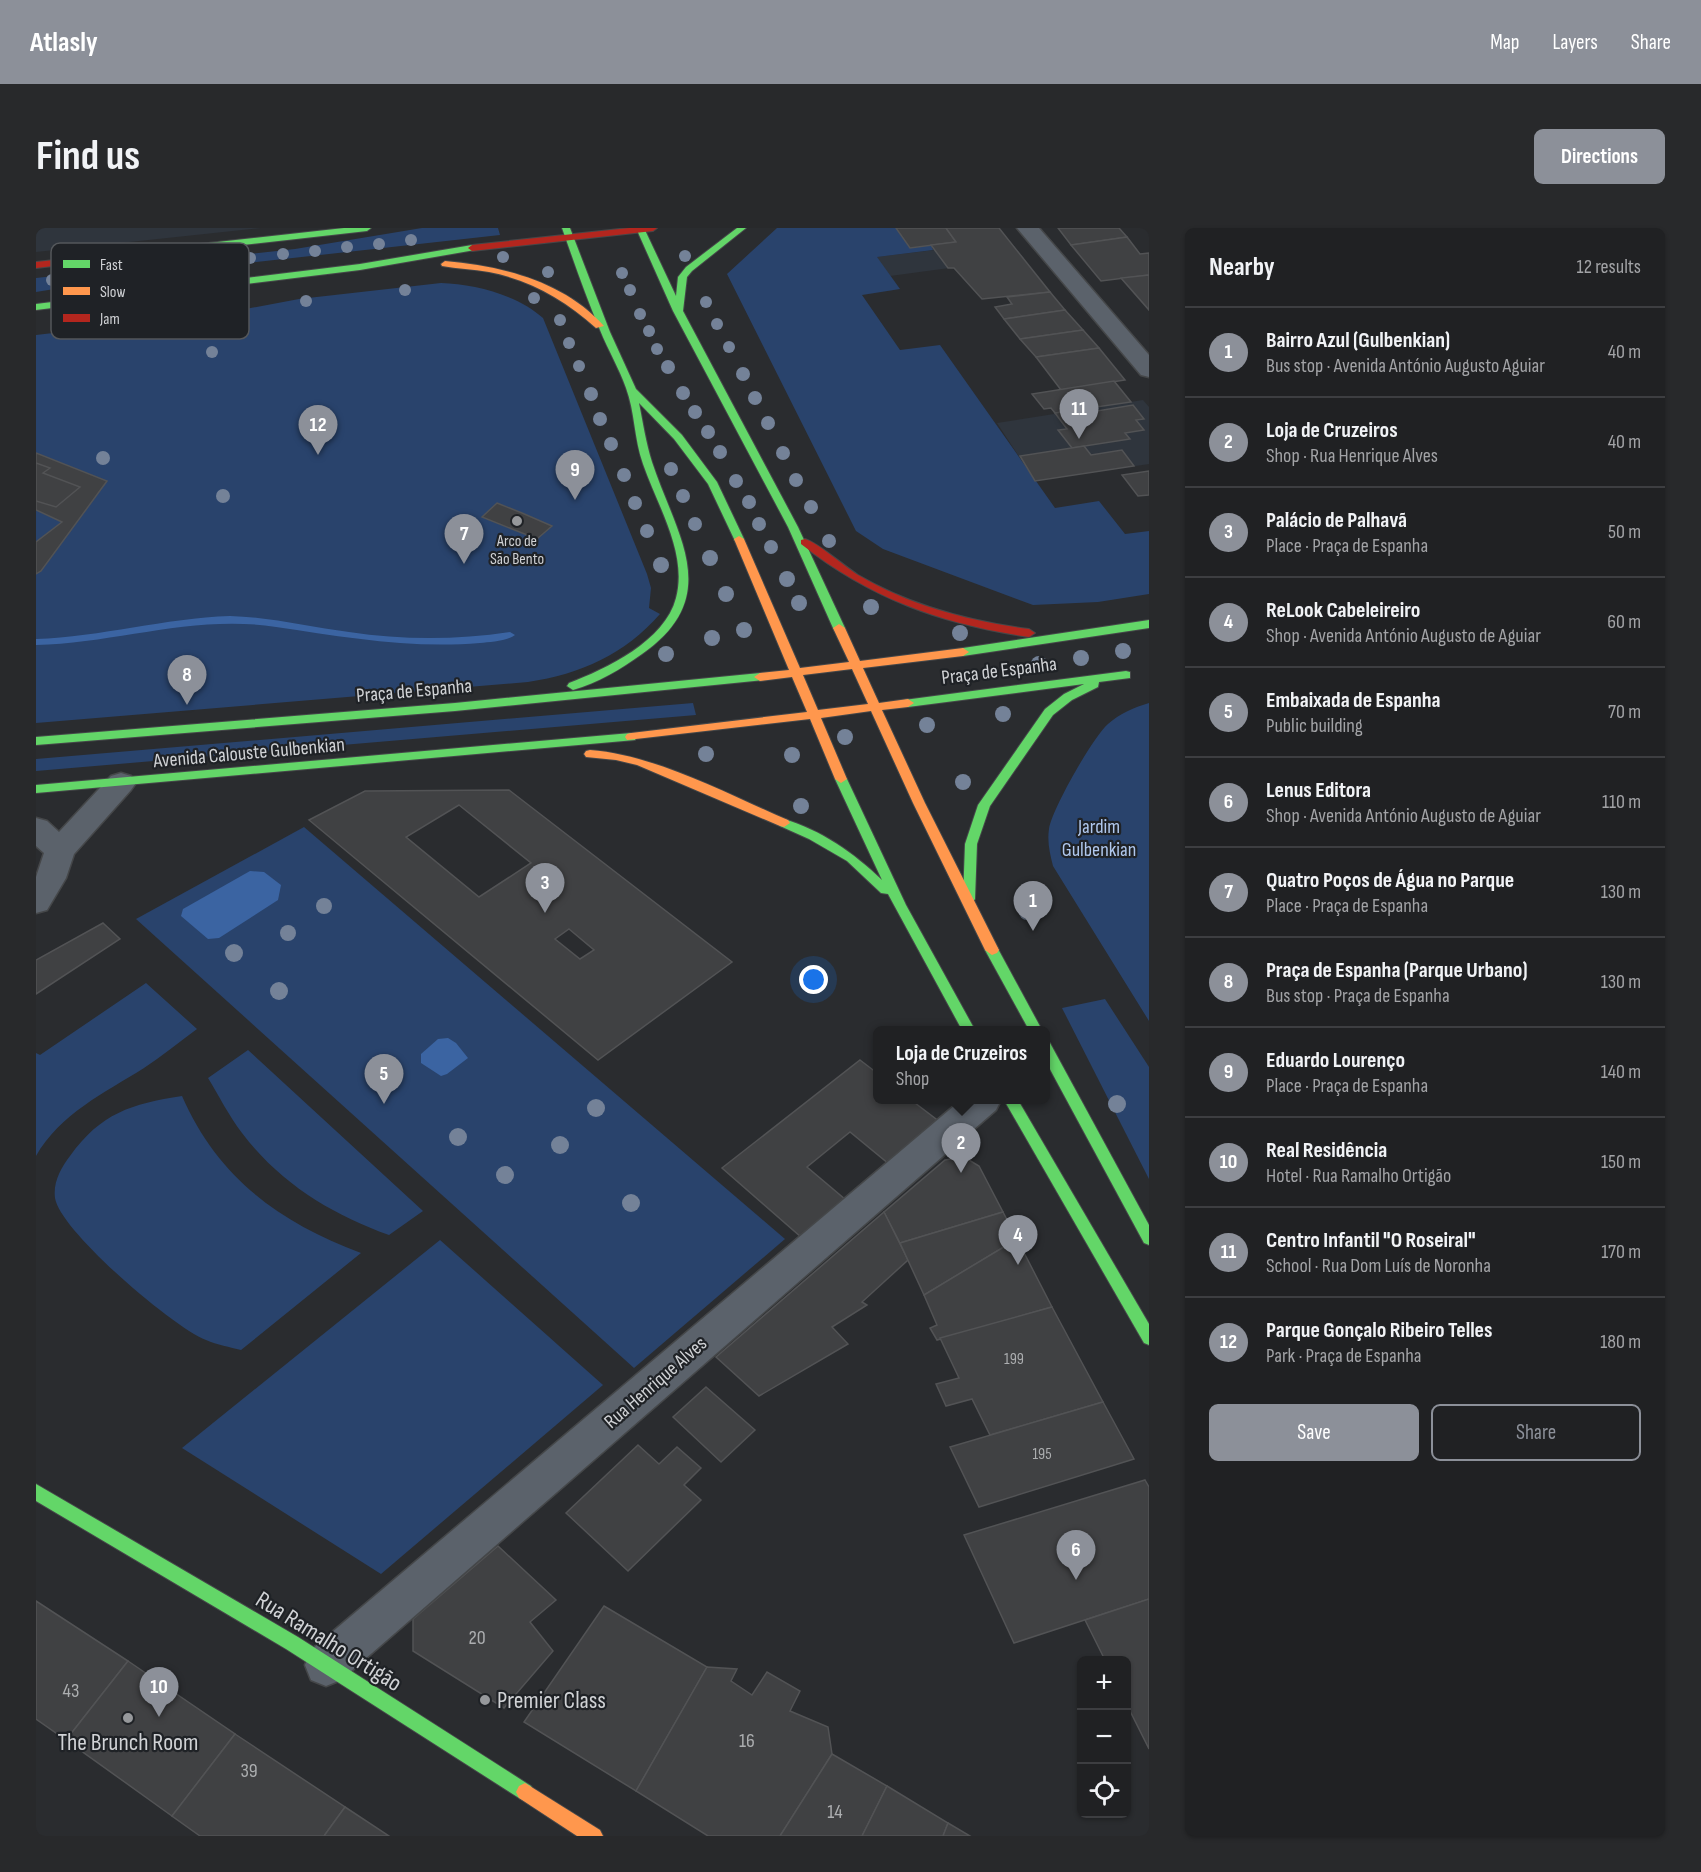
<!DOCTYPE html>
<meta charset="utf-8">
<style>
:root{--surface:#202123;--page:#28292b;--text:#f1f3f6;--muted:#a2a3a6;--line:#3d3e41;--accent:#8c9099}
body{margin:0;font-family:"Sofia Sans Condensed",sans-serif;background:var(--page);color:var(--text)}
.controls{position:absolute;right:18px;bottom:18px;display:grid;overflow:hidden;border-radius:9px;box-shadow:0 2px 4px #0004}
.controls button{width:54px;height:54px;display:grid;place-items:center;padding:0;border:0;border-bottom:2px solid var(--line);background:var(--surface);color:var(--text);font:30px sans-serif}
.you{position:absolute;left:778px;top:752px;width:21px;height:21px;margin:-15px;border:4px solid #fff;border-radius:50%;background:#1a73e8;box-shadow:0 0 0 9px #1a73e833}
.badge{display:grid;place-items:center;width:39px;height:39px;border-radius:50%;background:var(--accent);color:#fff;font-size:20px;font-weight:700}
.pin{position:absolute;translate:-50% -50px;filter:drop-shadow(0 2px 3px #0008)}
.pin::after{content:'';position:absolute;top:32px;width:21px;height:18px;background:inherit;clip-path:polygon(0 0,100% 0,50% 100%)}
.popup{position:absolute;left:837px;top:798px;width:177px;height:78px;box-sizing:border-box;display:grid;place-content:center;border-radius:9px;background:var(--surface);filter:drop-shadow(0 2px 4px #0005);font-size:20px;white-space:nowrap;color:var(--muted)}
.popup b{font-size:22px;color:var(--text)}
.popup::after{content:'';position:absolute;left:50%;top:100%;margin-left:-12px;border:12px solid transparent;border-top-color:var(--surface)}
.list{margin:0;padding:0;list-style:none}
h2{display:flex;justify-content:space-between;align-items:center;height:78px;margin:0;padding:0 24px;font-size:26px}
h2 small{font-size:20px;font-weight:400;color:var(--muted)}
.list li{display:grid;grid-template-columns:39px 1fr auto;gap:18px;align-items:center;box-sizing:border-box;height:90px;padding:0 24px;border-top:2px solid var(--line)}
.list b{display:block;font-size:22px;white-space:nowrap}
.list p{margin:0;font-size:20px;white-space:nowrap;color:var(--muted)}
.list em{font-size:20px;font-style:normal;color:var(--muted)}
.actions{display:flex;gap:12px;padding:18px 24px}
.actions a{flex:1;padding:14px 0;border:2px solid var(--accent);border-radius:9px;text-align:center;font-size:21px;color:var(--accent)}
.actions .main{background:var(--accent);color:#fff}
.icon{flex:none;width:33px;height:33px;fill:none;stroke:currentColor;stroke-width:2;stroke-linecap:round;stroke-linejoin:round}
.map{position:relative;flex:none;width:1113px;height:1608px;overflow:hidden;border-radius:9px}
header{display:flex;align-items:center;gap:36px;box-sizing:border-box;height:84px;padding:0 30px;background:var(--accent);color:#fff}
header strong{font-size:28px}
nav{display:flex;gap:33px;margin-inline-start:auto;font-size:21px}
.intro{display:flex;align-items:center;justify-content:space-between;box-sizing:border-box;height:144px;padding:0 36px}
h1{margin:0;font-size:42px}
.button{padding:15px 27px;border-radius:9px;background:var(--accent);color:#fff;font-size:21px;font-weight:700}
main{display:flex;gap:36px;padding:0 36px}
aside{flex:1;background:var(--surface);border-radius:9px;box-shadow:0 2px 4px #0004}
.map>svg:first-child{display:block}
.built{fill:#2f353d}
.green{fill:#29436c}
.water{fill:#3b64a2}
.lines{fill:none;stroke-linecap:round;stroke-linejoin:round}
.stream{fill:#3b64a2;fill-rule:evenodd}
.building{fill:#404143;stroke:#525355;stroke-width:1.5;fill-rule:evenodd}
.street-casing{stroke:#454749;stroke-width:3}
.fast-casing{stroke:#454749;stroke-width:2}
.slow-casing{stroke:#454749;stroke-width:2}
.jam-casing{stroke:#454749;stroke-width:2}
.street{fill:#5b626b;fill-rule:evenodd}
.fast{fill:#63d668;fill-rule:evenodd}
.slow{fill:#ff974d;fill-rule:evenodd}
.jam{fill:#b3261e;fill-rule:evenodd}
.tree{fill:#748298}
.poi-dot{fill:#96989b;stroke:#1f2226;stroke-width:2}
.labels{text-anchor:middle;stroke-width:4.5;stroke-linejoin:round;paint-order:stroke}
.far-poi-label{font-size:16px;fill:#d0d2d5;stroke:#1f2226}
.number-label{font-size:16px;fill:#acaeb0}
.street-label{font-size:20px;fill:#d0d2d5;stroke:#1f2226}
.park-label{font-size:20px;fill:#b0c8ee;stroke:#1f2226}
.near-number-label{font-size:20px;fill:#acaeb0}
.near-street-label{font-size:24px;fill:#d0d2d5;stroke:#1f2226}
.near-poi-label{font-size:24px;fill:#d0d2d5;stroke:#1f2226;text-anchor:start}
.key{fill:#1f2226;stroke:#54575b;stroke-width:1.5}
.key-label{font-size:16px;fill:#d0d2d5}
</style>
<header>
<strong>Atlasly</strong>
<nav><a>Map</a><a>Layers</a><a>Share</a></nav>
</header>
<div class="intro"><h1>Find us</h1><a class="button">Directions</a></div>
<main>
<div class="map">
<svg width="1113" height="1608" viewBox="0 0 1113 1608">
<rect width="100%" height="100%" fill="#2a2c2f"/>
<g class="built">
<polygon points="0,0 225,0 0,24"/>
<polygon points="974,13 988,30 854,48 840,29"/>
<polygon points="1107,172 1113,179 1113,236 999,253 961,195"/>
</g>
<g class="green">
<polygon points="386,0 462,0 464,7 104,47 0,64 0,50 259,21"/>
<polygon points="741,0 860,0 874,20 895,17 897,22 841,29 864,61 826,67 864,122 904,117 1019,280 1063,273 1089,306 1113,303 1113,366 1062,374 997,377 847,321 820,303 691,46"/>
<path d="M405,55C438,56 482,67 507,90L611,346L615,360L613,380L624,386C589,426 545,446 492,454L0,495V107L188,85L263,71Z"/>
<polygon points="657,475 660,487 0,543 0,531"/>
<path d="M1113,475V793L1017,638C1014,626 1011,614 1013,601C1016,581 1057,509 1072,496C1083,486 1099,479 1113,475Z"/>
<polygon points="268,599 749,1011 598,1140 100,691"/>
<path d="M110,755L161,801C143,814 126,828 108,840C68,865 24,886 0,928V825L4,827Z"/>
<polygon points="1069,771 1113,839 1113,951 1026,780"/>
<path d="M212,822L387,983L353,1007C295,986 244,955 206,905C193,888 183,868 172,850Z"/>
<path d="M146,868C182,950 243,994 325,1025L205,1122C194,1119 181,1117 170,1112C138,1100 24,1003 19,970C17,954 25,940 34,928C65,885 95,876 146,868Z"/>
<polygon points="404,1012 567,1157 345,1346 146,1220"/>
</g>
<g class="water">
<polygon points="214,643 228,644 245,657 242,672 183,710 172,711 145,688 147,681"/>
<polygon points="412,810 420,815 432,830 411,846 405,848 385,835 385,826 402,811"/>
</g>
<g class="lines">
<path class="stream" d="M194,388C234,389 273,399 313,404C367,412 420,412 474,404L479,407C471,413 454,414 444,415C375,421 308,409 240,399C159,386 81,415 0,417V411C65,409 129,390 194,388Z"/>
</g>
<g class="building">
<polygon points="860,0 910,0 920,14 874,20"/>
<polygon points="910,0 963,0 1014,64 946,71 918,40 912,40 895,17 920,14"/>
<polygon points="1022,0 1083,0 1091,9 1035,17"/>
<polygon points="1091,9 1104,26 1113,25 1113,47 1065,53 1035,17"/>
<polygon points="1113,47 1113,82 1085,50"/>
<polygon points="1014,64 1029,82 968,91 959,79 976,76 971,69"/>
<polygon points="1029,82 1047,102 984,111 968,91"/>
<polygon points="1047,102 1063,120 1000,129 984,111"/>
<polygon points="1063,120 1089,152 1025,162 1000,129"/>
<polygon points="1078,153 1095,174 1019,185 1015,180 1008,181 996,166"/>
<polygon points="1097,177 1108,191 1100,192 1108,202 1089,205 1094,211 1036,220 1022,202 1031,201 1019,185 1040,182 1043,186"/>
<polygon points="1048,218 1055,227 1086,222 1098,238 999,253 984,228"/>
<polygon points="0,225 71,253 5,343 0,346 0,314 26,294 0,282"/>
<polygon points="0,235 14,240 7,245 44,259 20,279 0,273"/>
<polygon points="1113,243 1113,267 1102,268 1086,247"/>
<polygon points="461,275 486,285 516,298 501,311 446,289"/>
<path d="M473,562L696,734L562,832L273,592L329,563ZM423,577L495,635L443,669L370,609ZM533,701L558,722L544,731L519,711Z"/>
<polygon points="67,695 84,711 0,766 0,732"/>
<polygon points="824,832 841,845 841,872 875,872 904,894 853,936 814,904 771,939 810,972 765,1009 686,940"/>
<polygon points="921,930 933,932 943,938 967,984 864,1015 848,984 909,932"/>
<polygon points="848,984 872,1032 826,1074 831,1077 796,1099 812,1116 723,1168 680,1129"/>
<polygon points="967,984 981,1011 888,1067 864,1015"/>
<polygon points="981,1011 1016,1079 901,1112 894,1100 901,1097 888,1067"/>
<polygon points="1016,1079 1067,1174 954,1207 936,1171 910,1178 900,1156 923,1150 904,1110"/>
<polygon points="670,1159 719,1202 685,1234 637,1189"/>
<polygon points="1067,1174 1098,1231 943,1279 914,1219"/>
<polygon points="602,1217 623,1236 641,1219 665,1240 648,1257 665,1272 592,1343 530,1285"/>
<polygon points="1109,1252 1113,1259 1113,1371 978,1415 928,1307"/>
<polygon points="462,1318 520,1372 494,1394 517,1423 468,1480 377,1423 377,1391"/>
<polygon points="1113,1371 1113,1521 1090,1475 1090,1432 1069,1432 1049,1392"/>
<polygon points="0,1373 92,1433 30,1512 0,1491"/>
<polygon points="568,1378 671,1439 600,1563 488,1494"/>
<polygon points="92,1433 199,1506 136,1588 30,1512"/>
<polygon points="671,1439 701,1441 695,1453 716,1467 731,1444 764,1463 754,1483 792,1499 796,1526 744,1608 672,1608 600,1563"/>
<polygon points="199,1506 309,1579 288,1608 164,1608 136,1588"/>
<polygon points="796,1526 851,1558 826,1608 744,1608"/>
<polygon points="851,1558 912,1595 907,1608 826,1608"/>
<polygon points="309,1579 353,1608 288,1608"/>
<polygon points="912,1595 934,1608 907,1608"/>
</g>
<g class="lines">
<g class="street-casing">
<g id="street">
<polygon points="981,0 1003,0 1113,127 1113,149 1105,147"/>
<polygon points="85,545 95,548 100,555 95,562 38,626 30,650 11,682 0,685 0,649 8,625 0,618 0,590 11,593 23,604 75,548"/>
<polygon points="925,872 965,872 960,882 305,1452 290,1458 275,1452 269,1437 275,1422"/>
</g>
</g>
<g class="fast-casing">
<g id="fast">
<polygon points="308,0 335,0 331,3 145,24 141,21 145,18"/>
<path d="M526,0H534L574,104L600,161L646,207L681,254L708,311L703,314L699,313L672,256L638,211L603,175C607,195 610,215 616,234C640,307 689,368 606,426C585,441 562,455 537,462L531,458L533,455C570,441 629,413 640,370C652,325 621,277 607,236C598,211 599,184 590,160C583,140 572,122 564,102C550,69 538,34 526,0Z"/>
<polygon points="600,0 608,0 640,68 642,49 650,39 701,0 710,0 656,43 651,49 647,83 762,299 809,400 807,403 799,403 797,400 752,299 637,83"/>
<polygon points="436,17 439,18 439,22 324,42 0,82 0,76 324,36"/>
<polygon points="1113,392 1113,400 927,428 921,424 927,420"/>
<polygon points="1090,443 1094,444 1094,450 1063,454 1062,459 1036,472 1017,487 954,578 941,616 939,671 937,674 929,674 927,671 929,616 942,577 1009,481 1028,466 1048,456 872,479 866,475 868,472"/>
<polygon points="724,445 730,449 728,452 419,483 0,517 0,509 419,475"/>
<polygon points="595,505 599,506 601,509 599,512 0,565 0,557"/>
<path d="M805,547L811,551L870,677L939,802H926L852,666L845,665L811,633L773,611L744,598L742,595L748,591C785,602 818,625 846,652L799,551Z"/>
<polygon points="956,717 961,719 1006,802 993,802 949,722"/>
<polygon points="1009,814 1014,815 1113,997 1113,1017 1108,1015 1009,832"/>
<polygon points="968,872 982,872 1113,1096 1113,1117 1108,1115"/>
<polygon points="0,1256 262,1409 495,1558 498,1564 495,1570 489,1573 483,1570 250,1421 0,1273"/>
</g>
</g>
<g class="slow-casing">
<g id="slow">
<path d="M409,33C466,38 528,53 568,98L560,100C529,72 494,52 453,44C437,41 421,41 406,38L405,36Z"/>
<path d="M703,308L708,311L764,440L813,434L797,400L803,396L809,400L824,433L927,420L933,424L927,428L827,440L843,475L872,471L878,475L872,479L846,482L889,575L963,722L961,725L956,727L949,722L877,575L835,483L785,490L811,551L805,555L799,551L774,491L591,512L589,509L591,506L595,505L771,484L756,449L724,453L718,449L724,445L753,442L698,311ZM816,441L832,476L782,482L767,447Z"/>
<path d="M554,522C620,527 691,566 752,592L754,595L748,599L744,598L601,537L580,532L550,529L548,526L550,523Z"/>
<polygon points="489,1555 564,1602 567,1608 541,1608 483,1570 480,1564 483,1558"/>
</g>
</g>
<g class="jam-casing">
<g id="jam">
<polygon points="593,0 621,0 617,3 436,23 432,20 436,17"/>
<polygon points="145,18 148,19 148,23 0,40 0,34"/>
<path d="M769,311C782,315 808,338 822,347C875,378 933,393 993,401L999,405L993,409C906,396 835,371 765,316V312Z"/>
</g>
</g>
<use href="#street" class="street"/>
<use href="#fast" class="fast"/>
<use href="#slow" class="slow"/>
<use href="#jam" class="jam"/>
</g>
<g class="tree">
<circle cx="375" cy="12" r="6"/>
<circle cx="343" cy="16" r="6"/>
<circle cx="311" cy="19" r="6"/>
<circle cx="279" cy="23" r="6"/>
<circle cx="247" cy="26" r="6"/>
<circle cx="649" cy="28" r="6"/>
<circle cx="467" cy="29" r="6"/>
<circle cx="214" cy="30" r="6"/>
<circle cx="181" cy="34" r="6"/>
<circle cx="149" cy="37" r="6"/>
<circle cx="116" cy="41" r="6"/>
<circle cx="512" cy="44" r="6"/>
<circle cx="83" cy="45" r="6"/>
<circle cx="586" cy="45" r="6"/>
<circle cx="49" cy="49" r="6"/>
<circle cx="16" cy="52" r="6"/>
<circle cx="369" cy="62" r="6"/>
<circle cx="594" cy="62" r="6"/>
<circle cx="498" cy="70" r="6"/>
<circle cx="270" cy="73" r="6"/>
<circle cx="670" cy="74" r="6"/>
<circle cx="604" cy="86" r="6"/>
<circle cx="80" cy="90" r="6"/>
<circle cx="524" cy="92" r="6"/>
<circle cx="42" cy="94" r="6"/>
<circle cx="681" cy="96" r="6"/>
<circle cx="613" cy="103" r="6"/>
<circle cx="533" cy="115" r="6"/>
<circle cx="693" cy="119" r="6"/>
<circle cx="621" cy="121" r="6"/>
<circle cx="176" cy="124" r="6"/>
<circle cx="543" cy="138" r="6"/>
<circle cx="632" cy="139" r="7"/>
<circle cx="707" cy="146" r="7"/>
<circle cx="647" cy="165" r="7"/>
<circle cx="555" cy="166" r="7"/>
<circle cx="719" cy="170" r="7"/>
<circle cx="659" cy="184" r="7"/>
<circle cx="564" cy="191" r="7"/>
<circle cx="732" cy="195" r="7"/>
<circle cx="672" cy="204" r="7"/>
<circle cx="575" cy="216" r="7"/>
<circle cx="684" cy="224" r="7"/>
<circle cx="747" cy="225" r="7"/>
<circle cx="67" cy="230" r="7"/>
<circle cx="635" cy="241" r="7"/>
<circle cx="588" cy="247" r="7"/>
<circle cx="760" cy="252" r="7"/>
<circle cx="700" cy="253" r="7"/>
<circle cx="187" cy="268" r="7"/>
<circle cx="647" cy="268" r="7"/>
<circle cx="713" cy="274" r="7"/>
<circle cx="599" cy="275" r="7"/>
<circle cx="775" cy="279" r="7"/>
<circle cx="659" cy="296" r="7"/>
<circle cx="723" cy="296" r="7"/>
<circle cx="611" cy="303" r="7"/>
<circle cx="793" cy="313" r="7"/>
<circle cx="735" cy="319" r="7"/>
<circle cx="674" cy="330" r="8"/>
<circle cx="625" cy="337" r="8"/>
<circle cx="751" cy="351" r="8"/>
<circle cx="690" cy="366" r="8"/>
<circle cx="763" cy="375" r="8"/>
<circle cx="835" cy="379" r="8"/>
<circle cx="708" cy="402" r="8"/>
<circle cx="924" cy="405" r="8"/>
<circle cx="676" cy="410" r="8"/>
<circle cx="1087" cy="423" r="8"/>
<circle cx="630" cy="426" r="8"/>
<circle cx="1045" cy="430" r="8"/>
<circle cx="1003" cy="436" r="8"/>
<circle cx="967" cy="486" r="8"/>
<circle cx="891" cy="497" r="8"/>
<circle cx="809" cy="509" r="8"/>
<circle cx="670" cy="526" r="8"/>
<circle cx="756" cy="527" r="8"/>
<circle cx="927" cy="554" r="8"/>
<circle cx="765" cy="578" r="8"/>
<circle cx="288" cy="678" r="8"/>
<circle cx="991" cy="684" r="8"/>
<circle cx="252" cy="705" r="8"/>
<circle cx="198" cy="725" r="9"/>
<circle cx="243" cy="763" r="9"/>
<circle cx="1081" cy="876" r="9"/>
<circle cx="560" cy="880" r="9"/>
<circle cx="422" cy="909" r="9"/>
<circle cx="524" cy="917" r="9"/>
<circle cx="469" cy="947" r="9"/>
<circle cx="595" cy="975" r="9"/>
</g>
<g class="poi-dot">
<circle cx="481" cy="293" r="6"/>
<circle cx="449" cy="1472" r="6"/>
<circle cx="92" cy="1490" r="6"/>
</g>
<g class="labels">
<g class="far-poi-label">
<text x="481" y="318">Arco de<tspan x="481" dy="18">São Bento</tspan></text>
</g>
<g class="number-label">
<text x="978" y="1136">199</text>
<text x="1006" y="1231">195</text>
</g>
<g class="street-label">
<text transform="translate(963 442) rotate(-7)" y="7">Praça de Espanha</text>
<text transform="translate(378 462) rotate(-5)" y="7">Praça de Espanha</text>
<text transform="translate(213 524) rotate(-5)" y="7">Avenida Calouste Gulbenkian</text>
<text transform="translate(619 1154) rotate(-41)" y="7">Rua Henrique Alves</text>
</g>
<g class="park-label">
<text x="1063" y="605">Jardim<tspan x="1063" dy="23">Gulbenkian</tspan></text>
</g>
<g class="near-number-label">
<text x="441" y="1416">20</text>
<text x="35" y="1469">43</text>
<text x="711" y="1519">16</text>
<text x="213" y="1549">39</text>
<text x="799" y="1590">14</text>
</g>
<g class="near-street-label">
<text transform="translate(293 1413) rotate(32)" y="8">Rua Ramalho Ortigão</text>
</g>
<g class="near-poi-label">
<text x="461" y="1480">Premier Class</text>
<text x="92" y="1522" text-anchor="middle">The Brunch Room</text>
</g>
</g>
<rect x="15" y="15" width="198" height="96" rx="9" class="key"/>
<rect x="27" y="32" width="27" height="8" fill="#63d668"/>
<rect x="27" y="59" width="27" height="8" fill="#ff974d"/>
<rect x="27" y="86" width="27" height="8" fill="#b3261e"/>
<g class="key-label">
<text x="64" y="42">Fast</text>
<text x="64" y="69">Slow</text>
<text x="64" y="96">Jam</text>
</g>
</svg>
<div class="controls">
<button>+</button>
<button>−</button>
<button><svg class="icon" aria-label="locate" viewBox="0 0 24 24"><circle cx="12" cy="12" r="6"/><path d="M12 2v4M12 18v4M2 12h4M18 12h4"/></svg></button>
</div>
<div class="you"></div>
<div class="pin badge" style="left:997px;top:703px">1</div>
<div class="pin badge" style="left:925px;top:945px">2</div>
<div class="popup"><b>Loja de Cruzeiros</b>Shop</div>
<div class="pin badge" style="left:509px;top:685px">3</div>
<div class="pin badge" style="left:982px;top:1037px">4</div>
<div class="pin badge" style="left:348px;top:876px">5</div>
<div class="pin badge" style="left:1040px;top:1352px">6</div>
<div class="pin badge" style="left:428px;top:336px">7</div>
<div class="pin badge" style="left:151px;top:477px">8</div>
<div class="pin badge" style="left:539px;top:272px">9</div>
<div class="pin badge" style="left:123px;top:1489px">10</div>
<div class="pin badge" style="left:1043px;top:211px">11</div>
<div class="pin badge" style="left:282px;top:227px">12</div>
</div>
<aside>
<h2>Nearby<small>12 results</small></h2>
<ul class="list">
<li><span class="badge">1</span><div><b>Bairro Azul (Gulbenkian)</b><p>Bus stop · Avenida António Augusto Aguiar</p></div><em>40 m</em></li>
<li><span class="badge">2</span><div><b>Loja de Cruzeiros</b><p>Shop · Rua Henrique Alves</p></div><em>40 m</em></li>
<li><span class="badge">3</span><div><b>Palácio de Palhavã</b><p>Place · Praça de Espanha</p></div><em>50 m</em></li>
<li><span class="badge">4</span><div><b>ReLook Cabeleireiro</b><p>Shop · Avenida António Augusto de Aguiar</p></div><em>60 m</em></li>
<li><span class="badge">5</span><div><b>Embaixada de Espanha</b><p>Public building</p></div><em>70 m</em></li>
<li><span class="badge">6</span><div><b>Lenus Editora</b><p>Shop · Avenida António Augusto de Aguiar</p></div><em>110 m</em></li>
<li><span class="badge">7</span><div><b>Quatro Poços de Água no Parque</b><p>Place · Praça de Espanha</p></div><em>130 m</em></li>
<li><span class="badge">8</span><div><b>Praça de Espanha (Parque Urbano)</b><p>Bus stop · Praça de Espanha</p></div><em>130 m</em></li>
<li><span class="badge">9</span><div><b>Eduardo Lourenço</b><p>Place · Praça de Espanha</p></div><em>140 m</em></li>
<li><span class="badge">10</span><div><b>Real Residência</b><p>Hotel · Rua Ramalho Ortigão</p></div><em>150 m</em></li>
<li><span class="badge">11</span><div><b>Centro Infantil &quot;O Roseiral&quot;</b><p>School · Rua Dom Luís de Noronha</p></div><em>170 m</em></li>
<li><span class="badge">12</span><div><b>Parque Gonçalo Ribeiro Telles</b><p>Park · Praça de Espanha</p></div><em>180 m</em></li>
</ul>
<div class="actions"><a class="main">Save</a><a>Share</a></div>
</aside>
</main>
